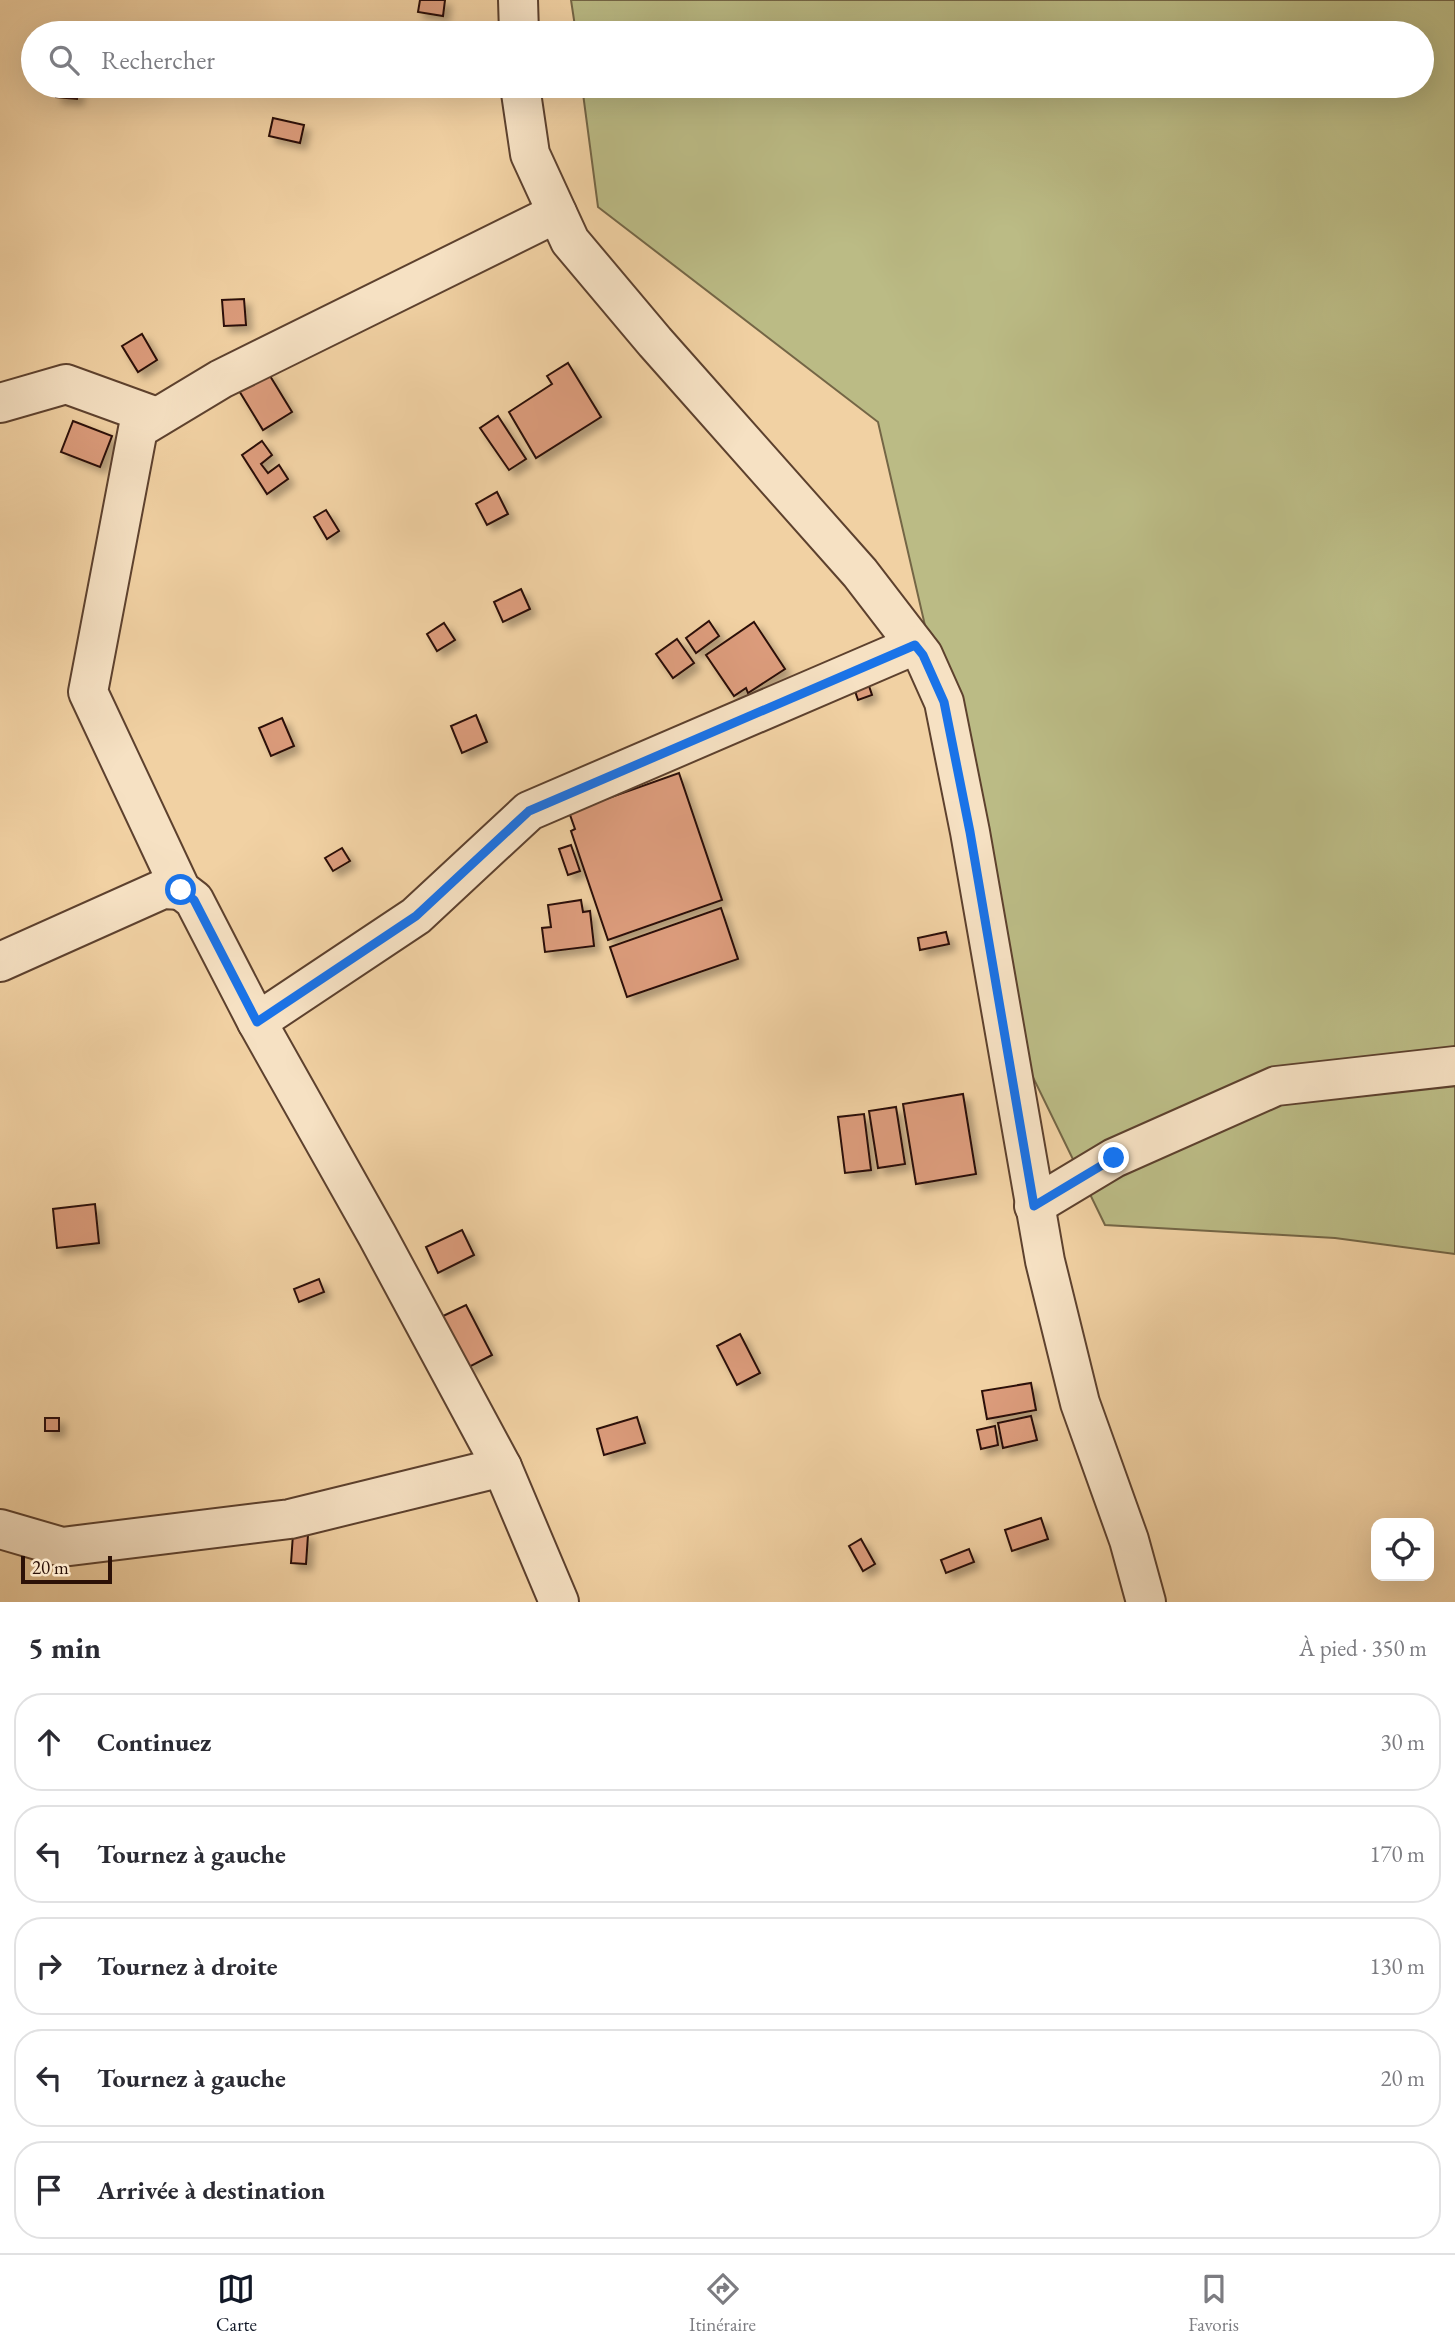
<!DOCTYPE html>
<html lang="fr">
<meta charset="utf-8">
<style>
:root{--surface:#fff;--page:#f7f7f7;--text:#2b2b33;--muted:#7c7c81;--line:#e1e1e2;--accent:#111827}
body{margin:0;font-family:"EB Garamond",serif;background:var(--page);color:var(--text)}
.controls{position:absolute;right:21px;bottom:21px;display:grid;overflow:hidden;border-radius:14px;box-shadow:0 7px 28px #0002}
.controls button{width:63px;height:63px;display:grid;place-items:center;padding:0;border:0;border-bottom:2px solid var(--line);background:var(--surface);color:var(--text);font:35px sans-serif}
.scale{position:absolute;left:21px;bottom:18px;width:91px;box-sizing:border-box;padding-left:7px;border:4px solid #2c1107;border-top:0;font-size:19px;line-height:24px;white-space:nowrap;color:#2c1107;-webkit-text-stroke:5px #f6e1c3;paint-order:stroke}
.stop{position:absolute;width:21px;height:21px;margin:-16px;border:5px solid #1a73e8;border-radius:50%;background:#fff}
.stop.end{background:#1a73e8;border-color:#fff;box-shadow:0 2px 7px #0008}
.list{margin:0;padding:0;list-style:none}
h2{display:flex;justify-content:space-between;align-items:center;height:91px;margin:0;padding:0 28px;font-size:30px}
h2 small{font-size:23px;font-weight:400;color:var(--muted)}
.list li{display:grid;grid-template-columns:46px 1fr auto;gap:21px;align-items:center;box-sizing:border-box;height:98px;margin:0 14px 14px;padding:0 14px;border:2px solid var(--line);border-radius:28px}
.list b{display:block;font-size:26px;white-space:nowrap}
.list em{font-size:23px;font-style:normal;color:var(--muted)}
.icon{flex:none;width:38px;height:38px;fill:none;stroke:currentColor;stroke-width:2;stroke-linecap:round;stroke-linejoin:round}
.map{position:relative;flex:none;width:1455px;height:1602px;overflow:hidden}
.search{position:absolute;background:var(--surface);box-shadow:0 7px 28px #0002;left:21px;right:21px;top:21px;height:77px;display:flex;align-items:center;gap:18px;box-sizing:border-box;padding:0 24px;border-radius:38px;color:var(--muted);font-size:26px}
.sheet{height:651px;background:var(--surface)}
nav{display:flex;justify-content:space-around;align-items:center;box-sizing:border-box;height:98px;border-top:2px solid var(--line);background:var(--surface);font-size:19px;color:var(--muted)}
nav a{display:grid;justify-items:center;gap:4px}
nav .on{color:var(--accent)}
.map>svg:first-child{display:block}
.green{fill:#bbbb85;stroke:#746646;stroke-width:2}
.building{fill:#dc9c7b;stroke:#2c1107;stroke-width:2;filter:url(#shadow)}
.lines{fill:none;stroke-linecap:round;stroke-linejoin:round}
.minor-casing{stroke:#5d412e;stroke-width:42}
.minor{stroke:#f6e1c3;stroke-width:38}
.route{stroke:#1a73e8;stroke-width:9}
</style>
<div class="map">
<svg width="1455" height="1602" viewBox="0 0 1455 1602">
<defs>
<filter id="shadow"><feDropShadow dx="6" dy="6" stdDeviation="3.5" flood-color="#0004"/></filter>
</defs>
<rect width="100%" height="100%" fill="#f1d1a3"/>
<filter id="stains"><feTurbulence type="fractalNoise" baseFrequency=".00286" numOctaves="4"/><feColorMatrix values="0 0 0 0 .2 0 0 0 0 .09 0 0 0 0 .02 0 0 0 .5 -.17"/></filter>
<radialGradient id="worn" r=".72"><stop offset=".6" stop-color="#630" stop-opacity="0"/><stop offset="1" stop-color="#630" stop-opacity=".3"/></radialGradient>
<polygon class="green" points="571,0 1455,0 1455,1254 1335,1238 1105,1225 1026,1063 878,422 598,207 582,86 1422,86 1422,33 576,33"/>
<g class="building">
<polygon points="420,0 445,0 443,16 418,12"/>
<polygon points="57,86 78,86 77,99 56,97"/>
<polygon points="273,118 304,125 300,143 269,136"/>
<polygon points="244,299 246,325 224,326 222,300"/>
<polygon points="142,334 157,360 138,372 122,346"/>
<polygon points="568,363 601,417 536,458 509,412 552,384 547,376"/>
<polygon points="267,371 292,412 263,430 238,389"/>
<polygon points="498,416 526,459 509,470 480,428"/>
<polygon points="73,421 112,436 100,467 61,452"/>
<polygon points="262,441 272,455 261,464 268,473 279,465 288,479 267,494 242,455"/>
<polygon points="497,492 508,514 487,525 476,504"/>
<polygon points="326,510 339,531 327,539 314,517"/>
<polygon points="521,589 530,609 503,622 494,602"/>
<polygon points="709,621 719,636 696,653 686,638"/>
<polygon points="754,622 785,669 748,693 746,688 734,696 706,655"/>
<polygon points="444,623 455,640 437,651 427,634"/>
<polygon points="677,639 694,663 673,678 656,654"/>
<polygon points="868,683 872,695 858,700 854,688"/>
<polygon points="476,715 487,742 462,753 451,726"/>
<polygon points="282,718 294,746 271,756 259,728"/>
<polygon points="679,773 722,900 608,940 571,831 575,829 569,812"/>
<polygon points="571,845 580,871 568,875 559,849"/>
<polygon points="342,848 350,861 333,871 325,858"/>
<polygon points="581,900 583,912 590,911 594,946 545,952 542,928 551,927 548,905"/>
<polygon points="721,908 738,959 627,997 610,947"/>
<polygon points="946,932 949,944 920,950 918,938"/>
<polygon points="963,1094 976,1174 916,1184 903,1104"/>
<polygon points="896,1107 905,1164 878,1168 869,1111"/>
<polygon points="864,1114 871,1170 845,1173 838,1117"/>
<polygon points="95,1204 99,1243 57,1248 53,1209"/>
<polygon points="462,1230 474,1255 438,1273 426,1247"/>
<polygon points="319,1279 324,1292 299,1302 294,1289"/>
<polygon points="466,1305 492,1355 467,1368 441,1317"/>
<polygon points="740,1334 760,1373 737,1385 717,1346"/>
<polygon points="1031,1383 1036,1410 987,1419 982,1391"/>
<polygon points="1031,1416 1037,1440 1003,1448 998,1423"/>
<polygon points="637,1417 645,1443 604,1455 597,1429"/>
<rect x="45" y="1418" width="14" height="13"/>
<polygon points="995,1426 998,1445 981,1449 977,1430"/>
<polygon points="1041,1518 1048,1539 1012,1551 1005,1530"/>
<polygon points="293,1534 308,1535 306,1564 291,1563"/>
<polygon points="861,1539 875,1564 863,1571 849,1546"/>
<polygon points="969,1549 974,1562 946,1573 941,1560"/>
</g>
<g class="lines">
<g class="minor-casing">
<g id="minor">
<polyline points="518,0 519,33"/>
<polyline points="520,86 530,154 570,241 655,342 860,573 923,655 944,702 970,832 1045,1261 1080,1403 1129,1540 1146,1602"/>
<polyline points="557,213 221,379 138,429 88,692 181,890 194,900 257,1022 377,1235 502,1467 559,1602"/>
<polyline points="0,403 66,384 157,417"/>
<polyline points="0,962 163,889 181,890"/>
<polyline points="257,1022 416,916 529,811 915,645"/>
<polyline points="1034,1206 1114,1158 1276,1086 1455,1066"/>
<polyline points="0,1529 62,1547 290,1519 502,1467"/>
</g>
</g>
<use href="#minor" class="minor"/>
</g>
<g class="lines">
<polyline class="route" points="181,890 194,900 257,1022 416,916 529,811 915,645 923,655 944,702 970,832 1034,1206 1114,1158"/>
</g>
<rect width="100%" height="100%" filter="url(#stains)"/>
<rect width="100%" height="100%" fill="url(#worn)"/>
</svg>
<div class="controls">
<button><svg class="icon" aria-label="locate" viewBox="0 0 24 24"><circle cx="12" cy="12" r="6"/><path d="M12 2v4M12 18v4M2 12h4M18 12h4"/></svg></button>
</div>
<div class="scale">20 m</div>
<div class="stop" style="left:181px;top:890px"></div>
<div class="stop end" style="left:1114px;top:1158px"></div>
<div class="search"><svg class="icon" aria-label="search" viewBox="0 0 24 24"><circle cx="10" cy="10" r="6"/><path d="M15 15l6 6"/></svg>Rechercher</div>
</div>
<section class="sheet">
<h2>5 min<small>À pied · 350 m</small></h2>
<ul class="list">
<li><svg class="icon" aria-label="ahead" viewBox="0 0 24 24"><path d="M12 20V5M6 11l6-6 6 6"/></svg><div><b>Continuez</b></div><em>30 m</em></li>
<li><svg class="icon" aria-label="left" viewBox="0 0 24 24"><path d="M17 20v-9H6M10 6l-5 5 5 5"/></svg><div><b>Tournez à gauche</b></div><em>170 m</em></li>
<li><svg class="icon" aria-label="right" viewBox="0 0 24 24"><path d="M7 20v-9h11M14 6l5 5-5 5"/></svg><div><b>Tournez à droite</b></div><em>130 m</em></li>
<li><svg class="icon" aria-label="left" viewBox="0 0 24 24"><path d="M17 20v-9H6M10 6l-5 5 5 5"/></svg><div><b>Tournez à gauche</b></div><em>20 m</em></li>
<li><svg class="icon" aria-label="arrive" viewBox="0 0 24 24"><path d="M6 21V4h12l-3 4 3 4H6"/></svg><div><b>Arrivée à destination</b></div></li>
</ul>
</section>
<nav>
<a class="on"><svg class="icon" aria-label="map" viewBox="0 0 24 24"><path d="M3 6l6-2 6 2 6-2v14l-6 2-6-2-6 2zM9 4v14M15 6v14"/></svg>Carte</a>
<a><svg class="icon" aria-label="directions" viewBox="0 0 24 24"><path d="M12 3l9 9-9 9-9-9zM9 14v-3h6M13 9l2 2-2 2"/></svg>Itinéraire</a>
<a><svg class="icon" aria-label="saved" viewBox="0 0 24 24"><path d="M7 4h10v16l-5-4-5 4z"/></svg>Favoris</a>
</nav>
